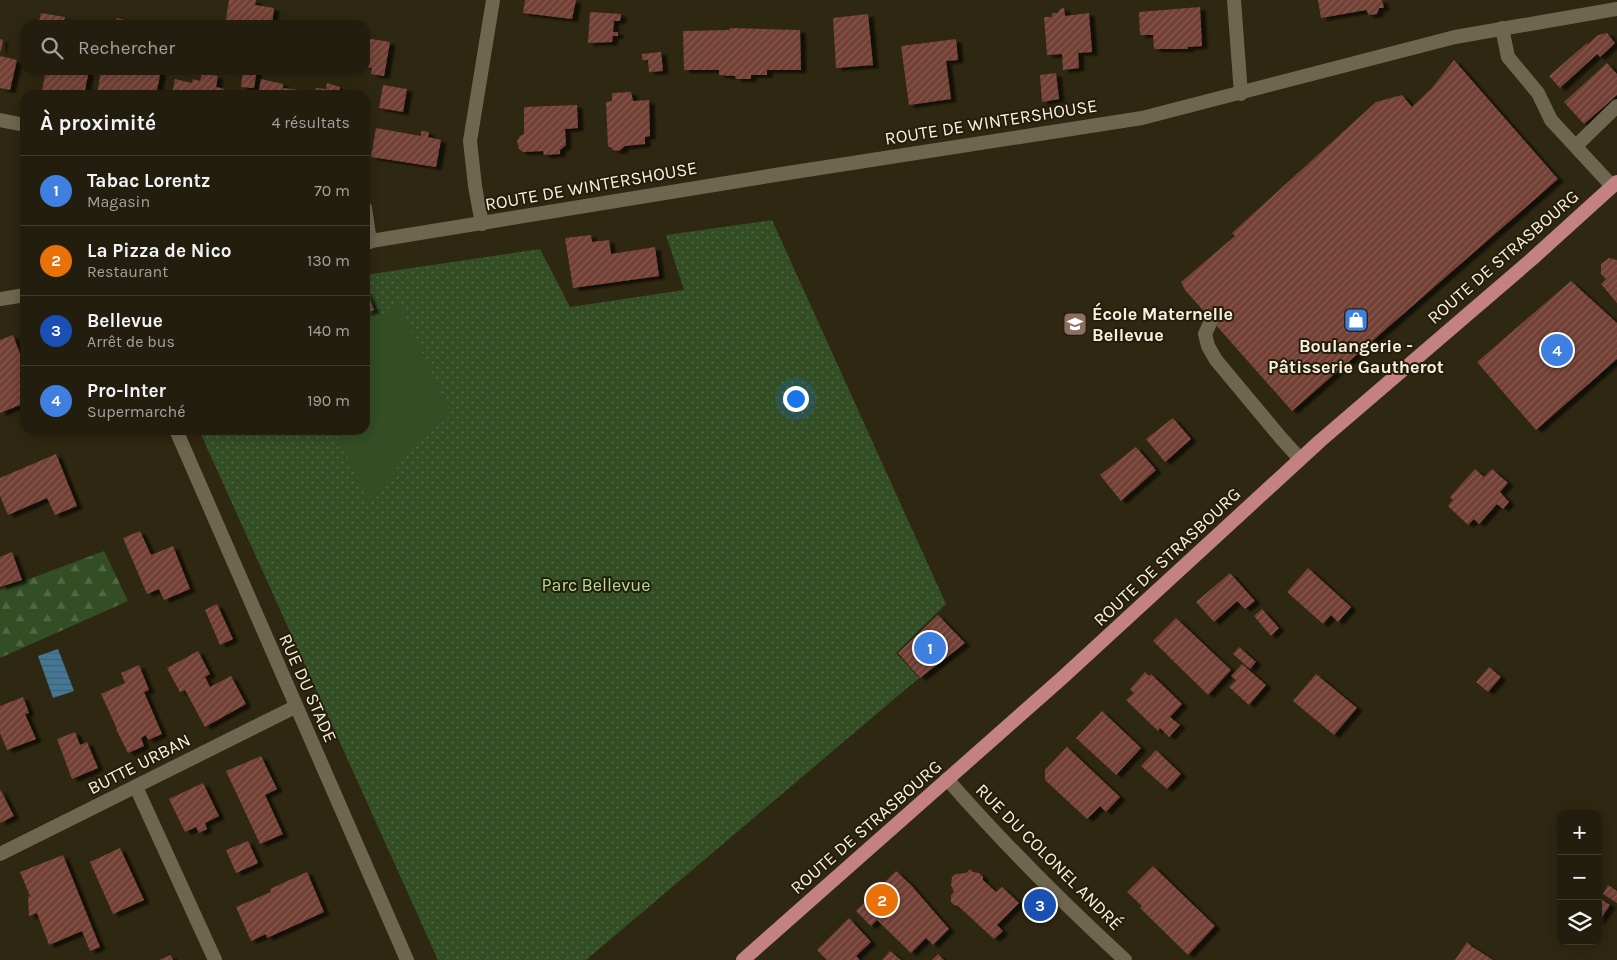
<!DOCTYPE html>
<html lang="fr">
<meta charset="utf-8">
<style>
:root{--surface:#221d0d;--page:#2e2a1b;--text:#f1f3f6;--muted:#a2a29d;--line:#3f3b2e;--accent:#bca0f2}
body{margin:0;font-family:Karla,sans-serif;background:var(--page);color:var(--text)}
.controls{position:absolute;right:15px;bottom:15px;display:grid;overflow:hidden;border-radius:10px;box-shadow:0 2px 12px #0003}
.controls button{width:45px;height:45px;display:grid;place-items:center;padding:0;border:0;border-bottom:1px solid var(--line);background:var(--surface);color:var(--text);font:25px sans-serif}
.you{position:absolute;left:795px;top:398px;width:18px;height:18px;margin:-12px;border:4px solid #fff;border-radius:50%;background:#1a73e8;box-shadow:0 0 0 8px #1a73e833}
.badge{display:grid;place-items:center;width:32px;height:32px;border-radius:50%;background:var(--accent);color:#fff;font-size:16px;font-weight:700}
.pin{position:absolute;translate:-50% -50%;border:2px solid #fff;box-shadow:0 1px 5px #0006}
.list{margin:0;padding:0;list-style:none}
h2{display:flex;justify-content:space-between;align-items:center;height:65px;margin:0;padding:0 20px;font-size:21px}
h2 small{font-size:16px;font-weight:400;color:var(--muted)}
.list li{display:grid;grid-template-columns:32px 1fr auto;gap:15px;align-items:center;box-sizing:border-box;height:70px;padding:0 20px;border-top:1px solid var(--line)}
.list b{display:block;font-size:19px;white-space:nowrap}
.list p{margin:0;font-size:16px;white-space:nowrap;color:var(--muted)}
.list em{font-size:16px;font-style:normal;color:var(--muted)}
.icon{flex:none;width:28px;height:28px;fill:none;stroke:currentColor;stroke-width:2;stroke-linecap:round;stroke-linejoin:round}
.map{position:relative;flex:none;width:1617px;height:960px;overflow:hidden}
.search{position:absolute;background:var(--surface);box-shadow:0 2px 12px #0003;left:20px;top:20px;width:350px;height:55px;display:flex;align-items:center;gap:12px;box-sizing:border-box;padding:0 18px;border-radius:15px;color:var(--muted);font-size:19px}
.panel{position:absolute;background:var(--surface);box-shadow:0 2px 12px #0003;left:20px;top:90px;width:350px;height:345px;border-radius:15px}
.map>svg:first-child{display:block}
.forest{fill:url(#forest-firs)}
.park{fill:url(#park-dots)}
.garden{fill:#334d25}
.water{fill:url(#water-rules)}
.building{fill:url(#building-hatch);filter:url(#shadow)}
.lines{fill:none;stroke-linecap:round;stroke-linejoin:round}
.service{stroke:#6e664e;stroke-width:14}
.minor{stroke:#6e664e;stroke-width:14}
.tertiary{stroke:#6e664e;stroke-width:14}
.primary{stroke:#c48182;stroke-width:14}
.labels{text-anchor:middle;stroke-width:4;stroke-linejoin:round;paint-order:stroke}
.street-label{font-size:18px;fill:#f6f1e4;stroke:#251d07}
.poi-label{font-size:18px;font-weight:bold;fill:#f6f1e4;stroke:#251d07;text-anchor:start}
.park-label{font-size:18px;fill:#b1de99;stroke:#251d07}
</style>
<div class="map">
<svg width="1617" height="960" viewBox="0 0 1617 960">
<defs>
<pattern id="forest-firs" width="22" height="20" patternUnits="userSpaceOnUse" patternTransform="scale(1.25)"><rect width="22" height="20" fill="#334d25"/><path d="M5 1l3.5 6h-7zM16 11l3.5 6h-7z" fill="#516744"/></pattern>
<pattern id="park-dots" width="8" height="8" patternUnits="userSpaceOnUse" patternTransform="scale(1.25)"><rect width="8" height="8" fill="#334d25"/><path d="M2 2h.1M6 6h.1" fill="none" stroke="#516744" stroke-width="1.8" stroke-linecap="round"/></pattern>
<pattern id="water-rules" width="6" height="5" patternUnits="userSpaceOnUse" patternTransform="scale(1.25)"><rect width="6" height="5" fill="#437896"/><path d="M0 2.5h6" fill="none" stroke="#46606d"/></pattern>
<pattern id="building-hatch" width="6" height="6" patternUnits="userSpaceOnUse" patternTransform="scale(1.25)"><rect width="6" height="6" fill="#723f35"/><path d="M-1 1l2-2M0 6l6-6M5 7l2-2" fill="none" stroke="#875b52"/></pattern>
<filter id="shadow"><feDropShadow dx="5.5" dy="3" stdDeviation="1" flood-color="#0009"/></filter>
</defs>
<rect width="100%" height="100%" fill="#2e2711"/>
<polygon class="forest" points="104,551 128,601 0,658 0,590"/>
<polygon class="park" points="772,220 946,604 896,653 919,678 586,960 438,960 199,430 365,430 365,275 540,249 570,307 684,290 666,235"/>
<polygon class="garden" points="400,305 451,415 416,443 369,504 335,430 365,430 365,324"/>
<polygon class="water" points="58,649 74,691 53,698 38,656"/>
<g class="building">
<polygon points="229,0 256,0 255,5 274,8 272,25 225,25"/>
<polygon points="525,0 576,0 572,19 523,13"/>
<polygon points="1318,0 1382,0 1384,8 1379,8 1377,14 1369,15 1366,10 1321,18"/>
<polygon points="1200,7 1202,46 1188,47 1188,49 1154,49 1153,35 1140,35 1139,12"/>
<polygon points="1064,8 1065,16 1089,13 1092,52 1078,53 1079,68 1063,70 1062,54 1047,55 1044,17 1052,17 1052,13 1058,13 1060,9"/>
<polygon points="590,12 621,14 620,21 614,21 613,32 618,32 618,36 613,36 612,42 588,43"/>
<polygon points="41,13 65,17 63,25 38,25"/>
<polygon points="868,14 873,65 836,68 833,18"/>
<polygon points="117,18 124,20 123,25 115,25"/>
<polygon points="730,28 800,30 801,70 767,70 767,75 751,75 751,79 736,79 735,76 719,75 719,70 684,70 683,31 729,30"/>
<polygon points="1607,33 1615,43 1600,57 1597,54 1560,88 1549,76 1587,43 1588,44 1598,35"/>
<polygon points="365,38 390,42 384,76 371,74 372,68 365,67"/>
<polygon points="0,39 3,40 1,51 0,51"/>
<polygon points="956,39 958,60 946,61 951,99 909,105 901,46"/>
<polygon points="661,52 663,71 649,72 648,60 642,60 642,54"/>
<polygon points="0,56 17,60 10,90 0,88"/>
<polygon points="1454,60 1558,179 1292,411 1185,290 1181,282 1235,236 1232,233 1376,102 1402,95 1412,107 1431,89"/>
<polygon points="1607,63 1617,74 1617,95 1584,124 1564,102"/>
<polygon points="46,70 89,70 84,95 41,95"/>
<polygon points="101,70 120,70 131,72 132,70 161,70 156,95 97,95"/>
<polygon points="243,70 257,70 254,88 241,87"/>
<polygon points="202,73 218,76 216,87 224,89 223,95 172,95 175,79 192,83 193,79 200,81"/>
<polygon points="1056,73 1059,99 1042,102 1040,75"/>
<polygon points="261,79 283,84 283,88 298,90 297,95 258,95"/>
<polygon points="327,83 340,87 339,92 353,95 315,95 316,88 326,89"/>
<polygon points="383,85 407,89 403,112 379,108"/>
<polygon points="631,92 633,101 649,100 650,136 645,137 645,144 625,146 619,151 613,150 611,147 608,147 606,102 612,101 612,93"/>
<polygon points="577,105 578,128 565,129 566,145 560,150 560,154 544,155 543,151 523,152 519,149 517,141 520,136 524,134 524,107"/>
<polygon points="376,128 421,136 421,131 429,132 428,137 441,140 436,167 371,157"/>
<polygon points="591,235 592,242 609,240 611,254 655,247 659,276 573,288 565,238"/>
<polygon points="1609,258 1617,260 1617,303 1601,284 1606,279 1601,274 1601,264"/>
<polygon points="1571,281 1617,323 1617,359 1536,430 1477,362"/>
<polygon points="365,289 374,310 365,313"/>
<polygon points="13,335 25,367 25,403 0,413 0,340"/>
<polygon points="1173,418 1191,439 1165,462 1146,439"/>
<polygon points="1136,447 1156,470 1121,501 1100,475"/>
<polygon points="56,454 77,506 55,515 47,498 8,515 0,496 0,478"/>
<polygon points="1475,469 1484,477 1492,469 1508,483 1500,492 1509,502 1503,509 1497,504 1479,524 1474,519 1468,525 1448,506 1453,500 1450,497"/>
<polygon points="140,531 151,555 173,546 190,589 164,600 159,589 147,594 123,538"/>
<polygon points="12,552 22,580 0,587 0,557"/>
<polygon points="1308,568 1351,607 1338,622 1331,615 1323,624 1287,592"/>
<polygon points="1230,573 1255,601 1245,609 1237,601 1214,622 1196,602"/>
<polygon points="217,604 233,639 220,645 205,610"/>
<polygon points="1262,609 1279,628 1271,636 1254,616"/>
<polygon points="938,615 965,643 920,678 898,653"/>
<polygon points="1176,618 1231,670 1208,695 1153,641"/>
<polygon points="1239,647 1256,662 1250,669 1233,654"/>
<polygon points="198,651 210,674 205,677 210,687 231,676 246,704 205,727 185,690 180,692 167,668"/>
<polygon points="1242,664 1266,685 1249,705 1229,687 1236,680 1231,676"/>
<polygon points="139,665 149,690 144,692 162,734 148,740 146,735 141,738 144,746 128,753 116,729 117,729 101,694 125,683 121,673"/>
<polygon points="1489,667 1501,677 1488,692 1476,682"/>
<polygon points="1145,672 1149,676 1151,674 1182,704 1170,717 1180,725 1169,737 1160,728 1158,731 1126,700 1134,693 1130,689"/>
<polygon points="1316,674 1357,708 1334,735 1293,701"/>
<polygon points="23,697 29,713 25,714 36,739 7,750 0,733 0,706"/>
<polygon points="1102,711 1141,748 1116,775 1076,738"/>
<polygon points="75,732 80,745 87,742 98,768 72,779 57,739"/>
<polygon points="1067,747 1120,797 1106,812 1100,806 1087,819 1045,780 1045,770"/>
<polygon points="1156,750 1181,774 1167,789 1141,766"/>
<polygon points="261,756 277,789 265,795 283,834 260,844 226,771"/>
<polygon points="203,783 219,816 205,823 207,829 199,833 196,827 185,832 169,799"/>
<polygon points="0,789 14,816 0,823"/>
<polygon points="248,841 258,863 236,873 226,850"/>
<polygon points="120,848 144,900 113,914 90,862"/>
<polygon points="63,855 100,947 90,951 82,931 49,945 37,913 29,916 28,897 30,896 20,872"/>
<polygon points="1153,866 1215,926 1188,955 1140,908 1142,906 1127,892"/>
<polygon points="970,869 973,872 979,873 983,877 983,880 996,892 1002,887 1019,903 997,925 1003,931 994,939 958,906 954,905 951,902 951,895 954,892 951,885 952,877 956,874 966,873"/>
<polygon points="896,871 911,885 949,929 933,945 926,938 911,953 877,920 871,926 856,911"/>
<polygon points="307,872 324,912 267,938 266,934 251,941 236,907 271,892 270,889"/>
<polygon points="1608,885 1617,891 1617,903 1603,894"/>
<polygon points="1598,897 1610,905 1598,923"/>
<polygon points="849,918 871,942 856,956 860,960 827,960 817,950"/>
<polygon points="1467,942 1471,946 1493,960 1455,960"/>
<polygon points="890,951 901,960 882,960"/>
<polygon points="938,954 944,960 932,960"/>
<polygon points="171,955 173,960 159,960"/>
</g>
<g class="lines">
<g class="service">
<polyline points="1502,28 1508,57 1538,93 1551,120 1612,186"/>
<polyline points="1576,146 1617,106"/>
<polyline points="1211,321 1205,334 1208,346 1216,360 1281,438 1300,459"/>
</g>
<g class="minor">
<polyline points="1234,0 1241,94"/>
<polyline points="0,120 25,125"/>
<polyline points="365,208 370,242"/>
<polyline points="482,224 475,186 470,141 493,0"/>
<polyline points="176,430 407,960"/>
<path d="M947,779C1003,843 1063,903 1125,960"/>
<polyline points="136,787 215,960"/>
<polyline points="0,854 295,707"/>
</g>
<g class="tertiary">
<polyline points="365,242 775,175 1142,118 1455,37 1617,9"/>
<polyline points="0,299 25,295"/>
</g>
<polyline class="primary" points="743,960 1062,678 1320,441 1532,259 1617,182"/>
</g>
<defs>
<g id="shop-square" transform="scale(1.25)"><rect x="-9" y="-9" width="18" height="18" rx="4" fill="#3f7fe0" stroke="#251d07"/><path d="M-5-2.5h2.3a2.7 3.5 0 0 1 5.4 0H5L5.5 6h-11ZM-1.5-2.5h3a1.5 2.3 0 0 0-3 0Z" fill="#fff"/></g>
<g id="school-square" transform="scale(1.25)"><rect x="-9" y="-9" width="18" height="18" rx="4" fill="#8d6e63" stroke="#251d07"/><path d="M0-5L7-2L0 1L-7-2ZM-4 1L0 2.5L4 1V4Q0 6-4 4Z" fill="#fff"/></g>
</defs>
<g fill-rule="evenodd">
<use href="#shop-square" x="1356" y="320"/>
<use href="#school-square" x="1075" y="324"/>
</g>
<g class="labels">
<g class="street-label">
<text transform="translate(991 122) rotate(-9)" y="6">ROUTE DE WINTERSHOUSE</text>
<text transform="translate(591 186) rotate(-10)" y="6">ROUTE DE WINTERSHOUSE</text>
<text transform="translate(1503 257) rotate(-41)" y="6">ROUTE DE STRASBOURG</text>
<text transform="translate(1167 557) rotate(-43)" y="6">ROUTE DE STRASBOURG</text>
<text transform="translate(308 688) rotate(66)" y="6">RUE DU STADE</text>
<text transform="translate(139 764) rotate(-27)" y="6">BUTTE URBAN</text>
<text transform="translate(866 827) rotate(-41)" y="6">ROUTE DE STRASBOURG</text>
<text transform="translate(1049 857) rotate(45)" y="6">RUE DU COLONEL ANDRÉ</text>
</g>
<g class="poi-label">
<text x="1092" y="320">École Maternelle<tspan x="1092" dy="21">Bellevue</tspan></text>
<text x="1356" y="352" text-anchor="middle">Boulangerie -<tspan x="1356" dy="21">Pâtisserie Gautherot</tspan></text>
</g>
<g class="park-label">
<text x="596" y="591">Parc Bellevue</text>
</g>
</g>
</svg>
<div class="controls">
<button>+</button>
<button>−</button>
<button><svg class="icon" aria-label="layers" viewBox="0 0 24 24"><path d="M12 4l9 5-9 5-9-5zM3 14l9 5 9-5"/></svg></button>
</div>
<div class="you"></div>
<div class="pin badge" style="left:930px;top:648px;background:#3f7fe0">1</div>
<div class="pin badge" style="left:882px;top:900px;background:#e8710a">2</div>
<div class="pin badge" style="left:1040px;top:905px;background:#1a4fb4">3</div>
<div class="pin badge" style="left:1557px;top:350px;background:#3f7fe0">4</div>
<div class="search"><svg class="icon" aria-label="search" viewBox="0 0 24 24"><circle cx="10" cy="10" r="6"/><path d="M15 15l6 6"/></svg>Rechercher</div>
<section class="panel">
<h2>À proximité<small>4 résultats</small></h2>
<ul class="list">
<li><span class="badge" style="background:#3f7fe0">1</span><div><b>Tabac Lorentz</b><p>Magasin</p></div><em>70 m</em></li>
<li><span class="badge" style="background:#e8710a">2</span><div><b>La Pizza de Nico</b><p>Restaurant</p></div><em>130 m</em></li>
<li><span class="badge" style="background:#1a4fb4">3</span><div><b>Bellevue</b><p>Arrêt de bus</p></div><em>140 m</em></li>
<li><span class="badge" style="background:#3f7fe0">4</span><div><b>Pro-Inter</b><p>Supermarché</p></div><em>190 m</em></li>
</ul>
</section>
</div>
